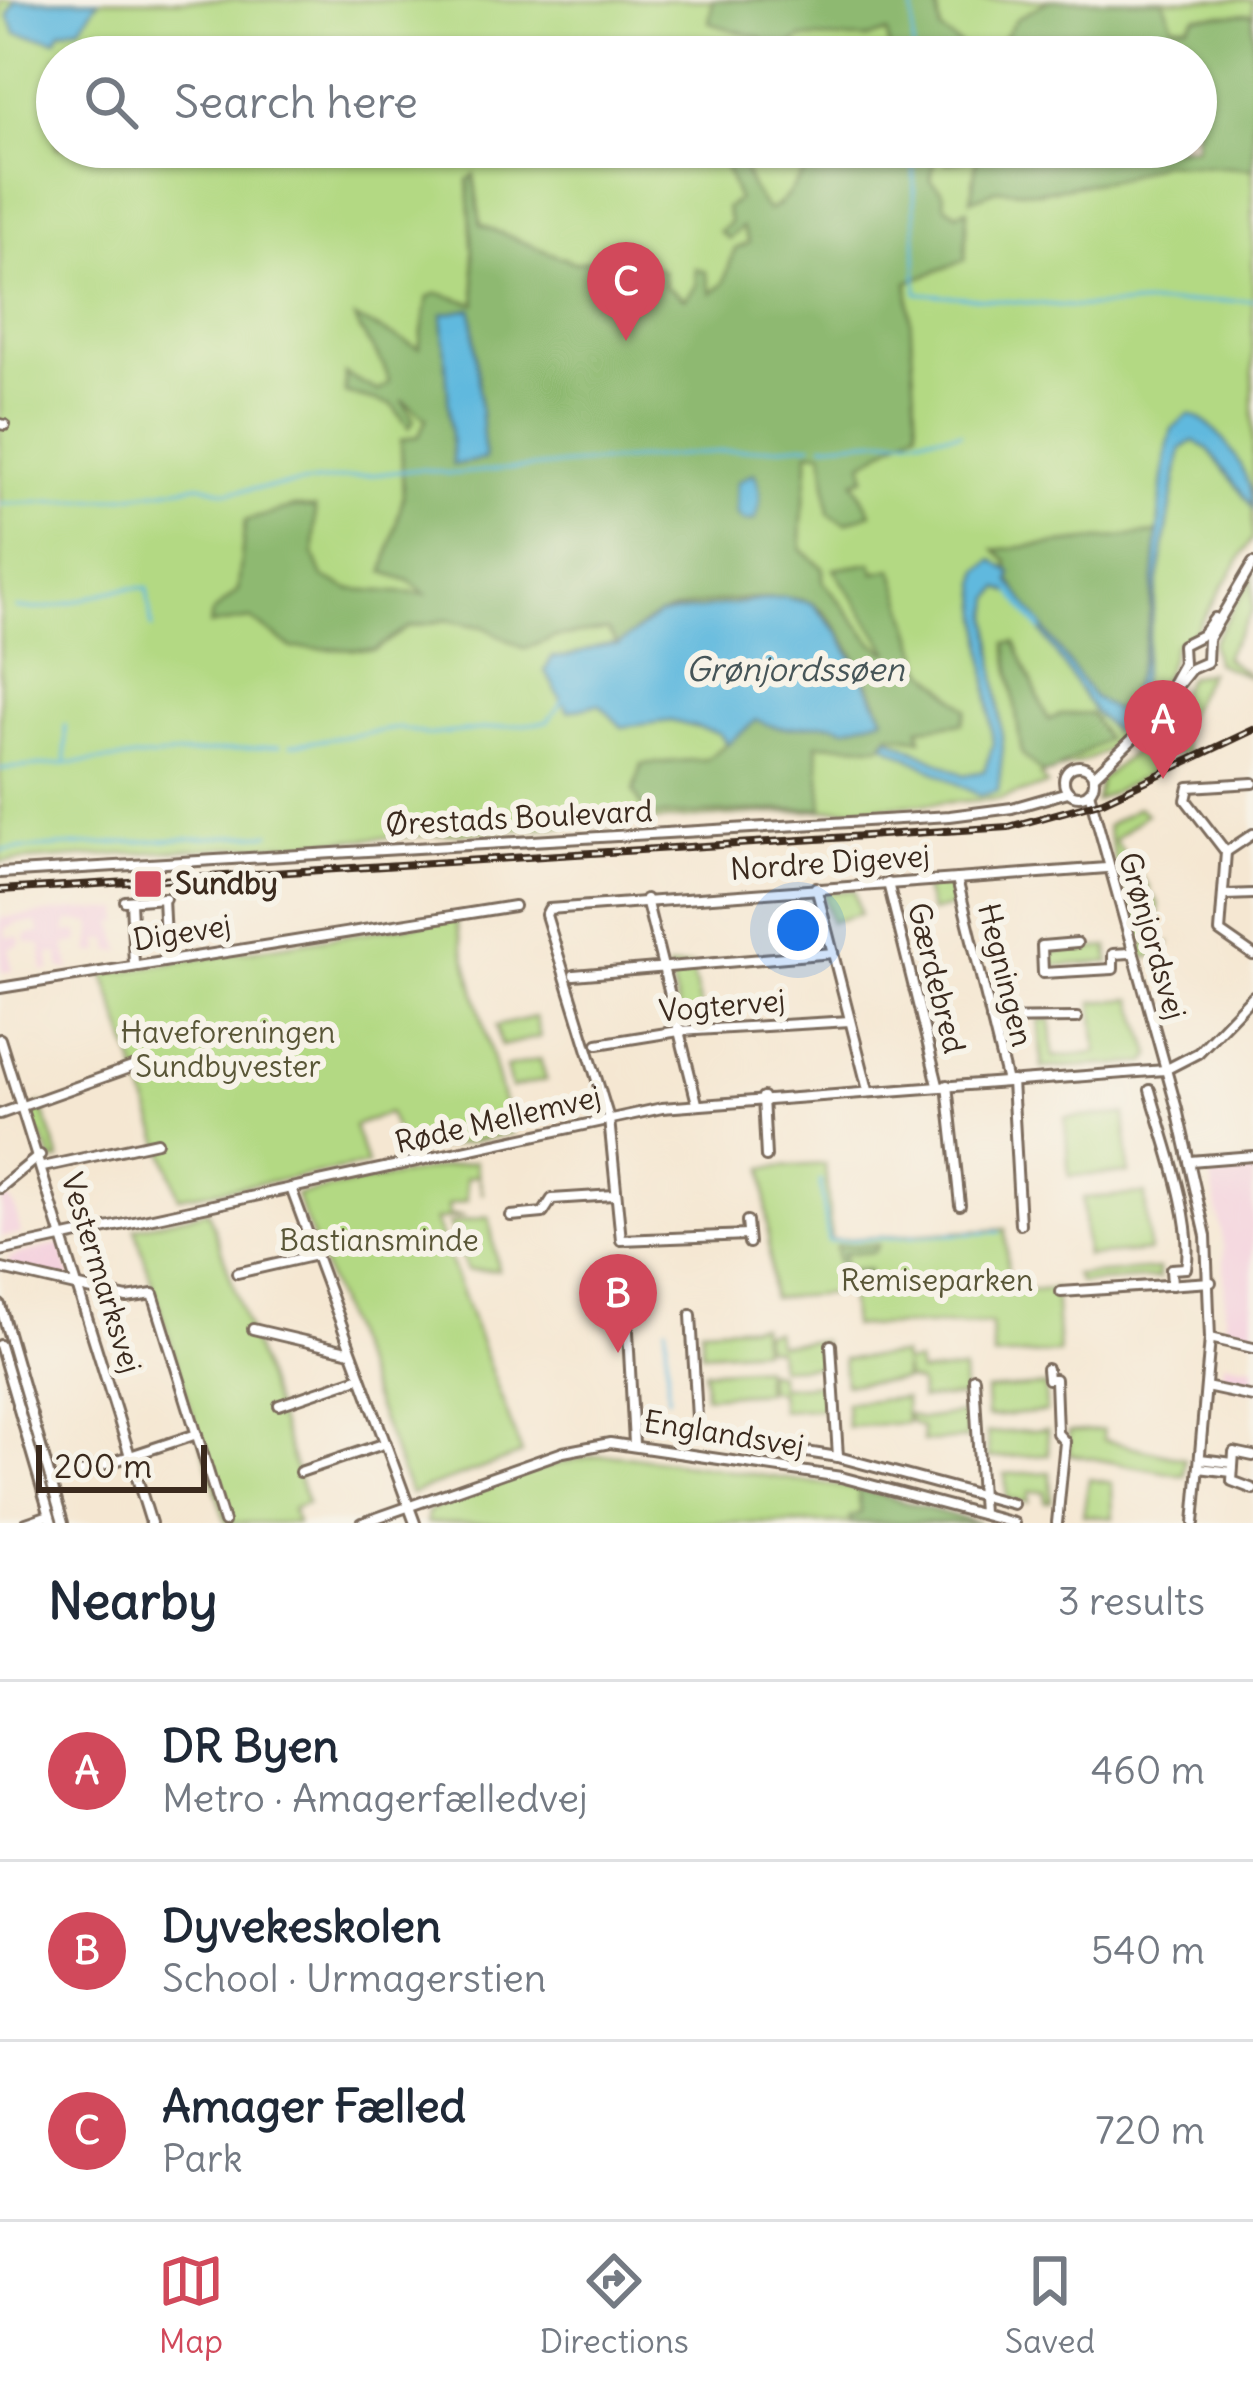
<!DOCTYPE html>
<meta charset="utf-8">
<style>
:root{--surface:#fff;--page:#f6f6f7;--text:#1f2937;--muted:#747a83;--line:#e0e1e3;--accent:#d1495b}
body{margin:0;font-family:Delius,sans-serif;background:var(--page);color:var(--text)}
.scale{position:absolute;left:36px;bottom:30px;width:171px;box-sizing:border-box;padding-left:12px;border:6px solid #3b2a1e;border-top:0;font-size:33px;line-height:42px;white-space:nowrap;color:#3b2a1e;-webkit-text-stroke:9px #f7f3e8;paint-order:stroke}
.you{position:absolute;left:798px;top:930px;width:42px;height:42px;margin:-30px;border:9px solid #fff;border-radius:50%;background:#1a73e8;box-shadow:0 0 0 18px #1a73e833}
.badge{display:grid;place-items:center;width:78px;height:78px;border-radius:50%;background:var(--accent);color:#fff;font-size:39px;font-weight:700}
.pin{position:absolute;translate:-50% -99px;filter:drop-shadow(0 3px 6px #0008)}
.pin::after{content:'';position:absolute;top:63px;width:42px;height:36px;background:inherit;clip-path:polygon(0 0,100% 0,50% 100%)}
.list{margin:0;padding:0;list-style:none}
h2{display:flex;justify-content:space-between;align-items:center;height:156px;margin:0;padding:0 48px;font-size:51px}
h2 small{font-size:39px;font-weight:400;color:var(--muted)}
.list li{display:grid;grid-template-columns:78px 1fr auto;gap:36px;align-items:center;box-sizing:border-box;height:180px;padding:0 48px;border-top:3px solid var(--line)}
.list b{display:block;font-size:45px;white-space:nowrap}
.list p{margin:0;font-size:39px;white-space:nowrap;color:var(--muted)}
.list em{font-size:39px;font-style:normal;color:var(--muted)}
.icon{flex:none;width:66px;height:66px;fill:none;stroke:currentColor;stroke-width:2;stroke-linecap:round;stroke-linejoin:round}
.map{position:relative;flex:none;width:1253px;height:1523px;overflow:hidden}
.search{position:absolute;background:var(--surface);box-shadow:0 3px 9px #0004;left:36px;right:36px;top:36px;height:132px;display:flex;align-items:center;gap:30px;box-sizing:border-box;padding:0 42px;border-radius:66px;color:var(--muted);font-size:45px}
.sheet{height:696px;background:var(--surface)}
nav{display:flex;justify-content:space-around;align-items:center;box-sizing:border-box;height:168px;border-top:3px solid var(--line);background:var(--surface);font-size:33px;color:var(--muted)}
nav a{display:grid;justify-items:center;gap:6px}
nav .on{color:var(--accent)}
.map>svg:first-child{display:block}
.built{fill:#f4cfdd}
.green{fill:#b3d983;stroke:#778250;stroke-width:3;fill-rule:evenodd}
.forest{fill:#8eb971;stroke:#647248;stroke-width:3}
.water{fill:#60b9de;stroke:#4e727e;stroke-width:3}
.lines{fill:none;stroke-linecap:round;stroke-linejoin:round}
.stream{stroke:#60b9de;stroke-width:3}
.canal{stroke:#60b9de;stroke-width:6}
.minor-casing{stroke:#7c6c5d;stroke-width:14}
.minor{stroke:#fff;stroke-width:8}
.rail-casing{stroke:#3b2a1e;stroke-width:8}
.rail{stroke:#f7f3e8;stroke-width:3;stroke-dasharray:9;stroke-linecap:butt}
.poi-dot{fill:#d1495b;stroke:#f7f3e8;stroke-width:4.5}
.labels{text-anchor:middle;stroke-width:12;stroke-linejoin:round;paint-order:stroke}
.street-label{font-size:30px;fill:#3b2a1e;stroke:#f7f3e8}
.poi-label{font-size:30px;font-weight:bold;fill:#3b2a1e;stroke:#f7f3e8;text-anchor:start}
.park-label{font-size:30px;fill:#595637;stroke:#f7f3e8}
.water-label{font-size:33px;font-style:italic;fill:#465558;stroke:#f7f3e8}
</style>
<div class="map">
<svg width="1253" height="1523" viewBox="0 0 1253 1523">
<rect width="100%" height="100%" fill="#f7f3e8"/>
<filter id="ink" filterUnits="userSpaceOnUse"><feTurbulence type="fractalNoise" baseFrequency=".00833" numOctaves="2"/><feDisplacementMap in="SourceGraphic" scale="24" xChannelSelector="R" yChannelSelector="G"/><feConvolveMatrix kernelMatrix="1 2 1 2 8 2 1 2 1" color-interpolation-filters="sRGB"/></filter>
<filter id="wash" filterUnits="userSpaceOnUse"><feTurbulence type="fractalNoise" baseFrequency=".004" numOctaves="4" result="noise"/><feDisplacementMap in="SourceGraphic" scale="48" xChannelSelector="R" yChannelSelector="G"/><feGaussianBlur stdDeviation="2.7" result="paint"/><feColorMatrix in="noise" values="0 0 0 0 0 0 0 0 0 0 0 0 0 0 0 0 0 1.4 0 .05"/><feComposite in="paint" operator="in"/></filter>
<g filter="url(#wash)">
<rect width="100%" height="100%" fill="#f5e7d2"/>
<g class="built">
<polygon points="75,910 121,910 121,922 114,923 122,951 111,951 109,939 100,940 101,952 89,953 93,923 68,921 65,932 78,932 79,942 65,944 70,969 60,969 59,953 49,954 50,970 43,972 41,945 25,942 26,935 40,933 36,923 18,923 5,929 6,937 19,937 21,944 9,949 12,971 1,972 0,918"/>
<polygon points="1253,1164 1253,1338 1225,1329 1224,1245 1210,1171"/>
<polygon points="2,1191 15,1208 21,1234 0,1237"/>
<polygon points="61,1244 71,1278 67,1281 11,1267 8,1259 19,1254"/>
<polygon points="1223,1362 1253,1366 1253,1391 1222,1384"/>
</g>
<g class="green">
<path d="M0,0H1253V538L1194,633L1174,645C1166,684 1133,739 1093,757C1077,765 1057,769 1040,776L1047,785L1001,799L0,862ZM57,57H1196V147H57Z"/>
<polygon points="1253,576 1253,610 1224,657 1253,678 1215,663 1212,643"/>
<polygon points="1209,672 1178,731 1187,753 1162,755 1153,733 1189,677"/>
<polygon points="1147,741 1154,756 1152,772 1096,801 1100,780"/>
<polygon points="1138,807 1146,814 1114,840 1150,889 1125,902 1128,882 1117,871 1107,826"/>
<polygon points="954,884 959,905 931,912 923,885"/>
<polygon points="854,890 860,914 831,922 823,893"/>
<polygon points="1152,895 1158,903 1160,944 1169,943 1165,951 1146,958 1139,948 1154,941 1148,936 1136,939 1134,915 1127,908"/>
<polygon points="455,918 512,1133 405,1155 389,1113 354,1126 367,1165 179,1197 104,974"/>
<polygon points="1108,947 1109,962 1048,966 1047,952"/>
<polygon points="691,966 705,1025 683,1027 668,968"/>
<polygon points="1133,999 1151,1055 1146,1063 1042,1068 1039,1020 1051,1019 1053,1057 1097,1053 1093,1002"/>
<polygon points="535,1017 540,1037 501,1046 496,1026"/>
<polygon points="540,1059 546,1080 511,1088 506,1067"/>
<polygon points="41,1104 60,1160 53,1161 42,1137 38,1138 29,1113"/>
<polygon points="1125,1114 1129,1173 1069,1176 1065,1118"/>
<polygon points="475,1161 483,1195 478,1175 466,1178 467,1200 448,1205 449,1215 465,1216 435,1220 522,1454 410,1494 296,1195"/>
<polygon points="825,1164 831,1240 1005,1229 1009,1292 1055,1289 1059,1353 994,1357 991,1324 852,1326 849,1293 772,1298 764,1168"/>
<polygon points="1145,1194 1149,1251 1086,1256 1083,1198"/>
<polygon points="208,1211 307,1503 292,1509 297,1523 226,1523 135,1228"/>
<polygon points="489,1217 498,1270 467,1270 449,1224"/>
<polygon points="1158,1269 1159,1278 1080,1283 1075,1275"/>
<polygon points="760,1325 762,1349 702,1353 701,1328"/>
<polygon points="775,1331 777,1344 822,1341 823,1366 779,1368 777,1349 764,1347 763,1332"/>
<polygon points="902,1355 903,1363 917,1362 919,1373 963,1370 964,1396 921,1399 919,1383 906,1379 904,1366 904,1380 845,1384 843,1359"/>
<polygon points="763,1367 765,1392 705,1396 704,1371"/>
<polygon points="766,1371 778,1374 780,1387 823,1384 824,1408 781,1411 779,1392 767,1390"/>
<polygon points="1045,1386 1046,1412 987,1417 986,1390"/>
<polygon points="905,1398 906,1423 847,1427 846,1402"/>
<polygon points="966,1413 967,1439 923,1442 922,1428 909,1421 908,1414 921,1419"/>
<polygon points="1047,1430 1049,1455 989,1458 987,1433"/>
<polygon points="1103,1430 1104,1440 1185,1459 1184,1476 1069,1454 1069,1432"/>
<path d="M619,1455L858,1489L979,1523H427L428,1511C487,1489 555,1455 619,1455Z"/>
<polygon points="1050,1472 1051,1501 1045,1502 1044,1491 1029,1492 1028,1502 1007,1499 1005,1474"/>
<polygon points="1089,1479 1112,1483 1113,1518 1083,1515"/>
</g>
<g class="forest">
<polygon points="713,0 936,0 941,31 976,57 877,57 890,56 887,33 865,39 801,38 776,57 761,38 709,23"/>
<polygon points="1049,0 1163,0 1173,25 1188,25 1196,16 1253,14 1253,169 1161,163 1121,178 1037,192 999,189 971,200 978,147 1196,147 1196,57 991,57 1016,19"/>
<path d="M815,147H974L973,157L948,163L935,154L931,180L943,192L945,205L957,213L967,209L965,260L908,282L917,429L863,463L865,477L854,481L871,513L846,523L829,514L823,452L808,451C810,485 798,517 802,550L823,568V581L873,643L890,653L834,569L872,563L875,573L893,569L924,668L967,710L962,723L919,728L921,739L890,734L881,746L817,744L823,808L647,816L634,791L642,764L707,759L757,719C792,739 817,714 845,727L884,717C871,689 839,613 809,602C783,592 679,603 655,617C642,624 630,636 618,646L607,630L555,637L525,649L484,627L446,620L409,627L374,650L292,648L251,619L210,625L212,614L238,590L245,521L294,507L315,508L314,555L323,577L349,589L425,594L410,581L384,572L403,498L401,440L419,436L426,418L402,400L414,420L409,428L392,405L345,393V374L378,391L389,383C385,357 364,344 355,318L419,348L428,297L438,293L476,304L468,180L474,175L481,225L575,263L631,255L663,271L665,286L685,299L696,286L695,268L706,272L711,293L723,284L735,249L749,243L742,227L729,239L719,231L730,223L726,208L738,200L722,158L734,153C748,173 751,193 768,210C793,201 793,174 818,163Z"/>
<path d="M1158,533C1154,573 1148,692 1113,712L1093,697L1011,582L1007,561L994,550Z"/>
<polygon points="1015,642 1048,720 1062,714 1091,714 1106,739 1052,772 1042,773 1022,754 1006,643"/>
<polygon points="878,1245 874,1252 843,1254 845,1269 869,1270 868,1276 839,1275 836,1246"/>
<polygon points="858,1489 979,1523 851,1523 850,1517 861,1513"/>
</g>
<g class="water">
<polygon points="15,0 99,0 81,26 61,31 56,40 16,33 8,15"/>
<polygon points="472,309 485,459 453,465 442,314"/>
<path d="M1189,414C1221,423 1253,477 1253,508L1208,449L1193,441L1181,449L1139,692L1120,730L1113,731L1095,713L1017,595L1000,588L992,598L990,617L1003,748L998,791L980,796L884,744L889,737L964,775L984,771L993,745L978,583L980,570L993,560L1011,572L1010,582L1093,697L1117,712C1163,658 1152,516 1168,445L1172,429Z"/>
<path d="M754,473C762,488 761,505 755,520L744,521L736,514L737,482Z"/>
<path d="M783,597L812,603L839,633L884,717L845,728C818,714 795,740 757,720L727,744L719,733L671,721L622,727L599,704L568,711L545,671L552,657C578,660 593,642 618,645L658,615Z"/>
</g>
<g class="lines">
<g class="stream">
<polyline points="913,57 913,0"/>
<polyline points="913,147 917,293 1076,307 1253,300"/>
<polyline points="823,444 961,433"/>
<polyline points="0,504 106,499 200,485 227,492 421,469 450,474 812,444"/>
<path d="M17,608C61,615 101,585 147,588L152,628"/>
<polyline points="65,725 66,764"/>
<polyline points="291,745 400,728 428,735 547,722 565,698"/>
<polyline points="0,769 280,746"/>
<polyline points="0,850 270,834"/>
<polyline points="820,1180 828,1241 1000,1232"/>
<polyline points="666,1326 668,1398"/>
</g>
<polyline class="canal" points="1012,591 1040,628"/>
</g>
</g>
<g filter="url(#ink)">
<g class="lines">
<g class="minor-casing">
<g id="minor">
<polyline points="0,424 5,425"/>
<polyline points="1183,664 1182,645 1202,635 1215,618"/>
<polyline points="1169,689 1183,664"/>
<circle cx="1079" cy="781" r="15"/>
<polyline points="1093,777 1144,728 1191,669 1207,662 1208,639 1253,563"/>
<polyline points="1253,783 1189,787 1186,800 1226,852 1220,932 1253,955"/>
<polyline points="1089,792 1177,1109 1206,1236 1210,1338 1194,1523"/>
<polyline points="1226,852 1253,834"/>
<polyline points="0,873 950,816 1012,808 1068,792"/>
<polyline points="957,879 1007,1082"/>
<polyline points="888,883 938,1085"/>
<polyline points="816,887 868,1090"/>
<polyline points="1225,895 1253,894"/>
<polyline points="163,898 166,960"/>
<polyline points="646,899 697,1103"/>
<polyline points="125,901 165,898"/>
<polyline points="131,901 134,964"/>
<polyline points="1077,943 1042,946 1043,973 1113,969 1113,954 1130,953"/>
<polyline points="574,975 833,953"/>
<polyline points="0,988 514,906"/>
<polyline points="991,1019 1077,1018"/>
<polyline points="0,1039 151,1523"/>
<polyline points="598,1044 679,1031 850,1021"/>
<polyline points="1012,1081 1020,1224"/>
<polyline points="947,1085 960,1205"/>
<path d="M1150,1090C1163,1137 1195,1221 1186,1268L1171,1269L1172,1285"/>
<polyline points="763,1097 766,1157"/>
<polyline points="0,1114 132,1067"/>
<polyline points="1190,1161 1253,1156"/>
<polyline points="43,1167 157,1142"/>
<polyline points="0,1188 40,1155"/>
<polyline points="291,1188 415,1523"/>
<polyline points="511,1216 543,1213 552,1199 614,1195"/>
<polyline points="747,1221 749,1243"/>
<polyline points="748,1235 621,1240 609,1119 546,915 549,909 1107,868"/>
<polyline points="0,1251 662,1108 1165,1070 1198,1053 1253,996"/>
<polyline points="2,1269 127,1298 153,1294 224,1522"/>
<polyline points="237,1273 316,1255"/>
<polyline points="1061,1292 1211,1282"/>
<polyline points="626,1295 634,1444"/>
<polyline points="0,1305 63,1523"/>
<polyline points="691,1315 698,1435 838,1457 1013,1504"/>
<polyline points="253,1329 351,1352"/>
<polyline points="1210,1338 1253,1348"/>
<polyline points="0,1345 52,1523"/>
<polyline points="831,1345 838,1457"/>
<polyline points="1047,1369 1048,1379 1055,1379 1057,1433 1065,1442 1057,1523"/>
<polyline points="974,1378 982,1514"/>
<polyline points="1206,1387 1253,1397"/>
<polyline points="279,1405 361,1377"/>
<polyline points="1253,1456 1234,1452 1232,1481 1253,1489"/>
<polyline points="1200,1459 1233,1463"/>
<polyline points="1199,1468 1232,1472"/>
<polyline points="300,1472 386,1443"/>
<polyline points="51,1482 197,1434"/>
<polyline points="26,1523 49,1515"/>
<polyline points="362,1523 563,1452 610,1443 841,1477 1014,1523"/>
</g>
</g>
<use href="#minor" class="minor"/>
<g class="rail-casing">
<polyline id="rail" points="0,890 1009,827 1103,801 1253,730"/>
</g>
<use href="#rail" class="rail"/>
</g>
</g>
<rect class="poi-dot" x="133" y="869" width="30" height="30" rx="6"/>
<g class="labels">
<g class="street-label">
<text transform="translate(519 818) rotate(-3)" y="10">Ørestads Boulevard</text>
<text transform="translate(830 863) rotate(-4)" y="10">Nordre Digevej</text>
<text transform="translate(182 933) rotate(-9)" y="10">Digevej</text>
<text transform="translate(1152 936) rotate(74)" y="10">Grønjordsvej</text>
<text transform="translate(1005 975) rotate(76)" y="10">Hegningen</text>
<text transform="translate(936 978) rotate(76)" y="10">Gærdebred</text>
<text transform="translate(722 1006) rotate(-5)" y="10">Vogtervej</text>
<text transform="translate(498 1120) rotate(-13)" y="10">Røde Mellemvej</text>
<text transform="translate(101 1273) rotate(73)" y="10">Vestermarksvej</text>
<text transform="translate(724 1434) rotate(9)" y="10">Englandsvej</text>
</g>
<g class="poi-label">
<text x="175" y="894">Sundby</text>
</g>
<g class="park-label">
<text x="228" y="1043">Haveforeningen<tspan x="228" dy="34">Sundbyvester</tspan></text>
<text x="379" y="1251">Bastiansminde</text>
<text x="937" y="1291">Remiseparken</text>
</g>
<g class="water-label">
<text x="795" y="681">Grønjordssøen</text>
</g>
</g>
</svg>
<div class="scale">200 m</div>
<div class="you"></div>
<div class="pin badge" style="left:1163px;top:779px">A</div>
<div class="pin badge" style="left:618px;top:1353px">B</div>
<div class="pin badge" style="left:626px;top:341px">C</div>
<div class="search"><svg class="icon" aria-label="search" viewBox="0 0 24 24"><circle cx="10" cy="10" r="6"/><path d="M15 15l6 6"/></svg>Search here</div>
</div>
<section class="sheet">
<h2>Nearby<small>3 results</small></h2>
<ul class="list">
<li><span class="badge">A</span><div><b>DR Byen</b><p>Metro · Amagerfælledvej</p></div><em>460 m</em></li>
<li><span class="badge">B</span><div><b>Dyvekeskolen</b><p>School · Urmagerstien</p></div><em>540 m</em></li>
<li><span class="badge">C</span><div><b>Amager Fælled</b><p>Park</p></div><em>720 m</em></li>
</ul>
</section>
<nav>
<a class="on"><svg class="icon" aria-label="map" viewBox="0 0 24 24"><path d="M3 6l6-2 6 2 6-2v14l-6 2-6-2-6 2zM9 4v14M15 6v14"/></svg>Map</a>
<a><svg class="icon" aria-label="directions" viewBox="0 0 24 24"><path d="M12 3l9 9-9 9-9-9zM9 14v-3h6M13 9l2 2-2 2"/></svg>Directions</a>
<a><svg class="icon" aria-label="saved" viewBox="0 0 24 24"><path d="M7 4h10v16l-5-4-5 4z"/></svg>Saved</a>
</nav>
